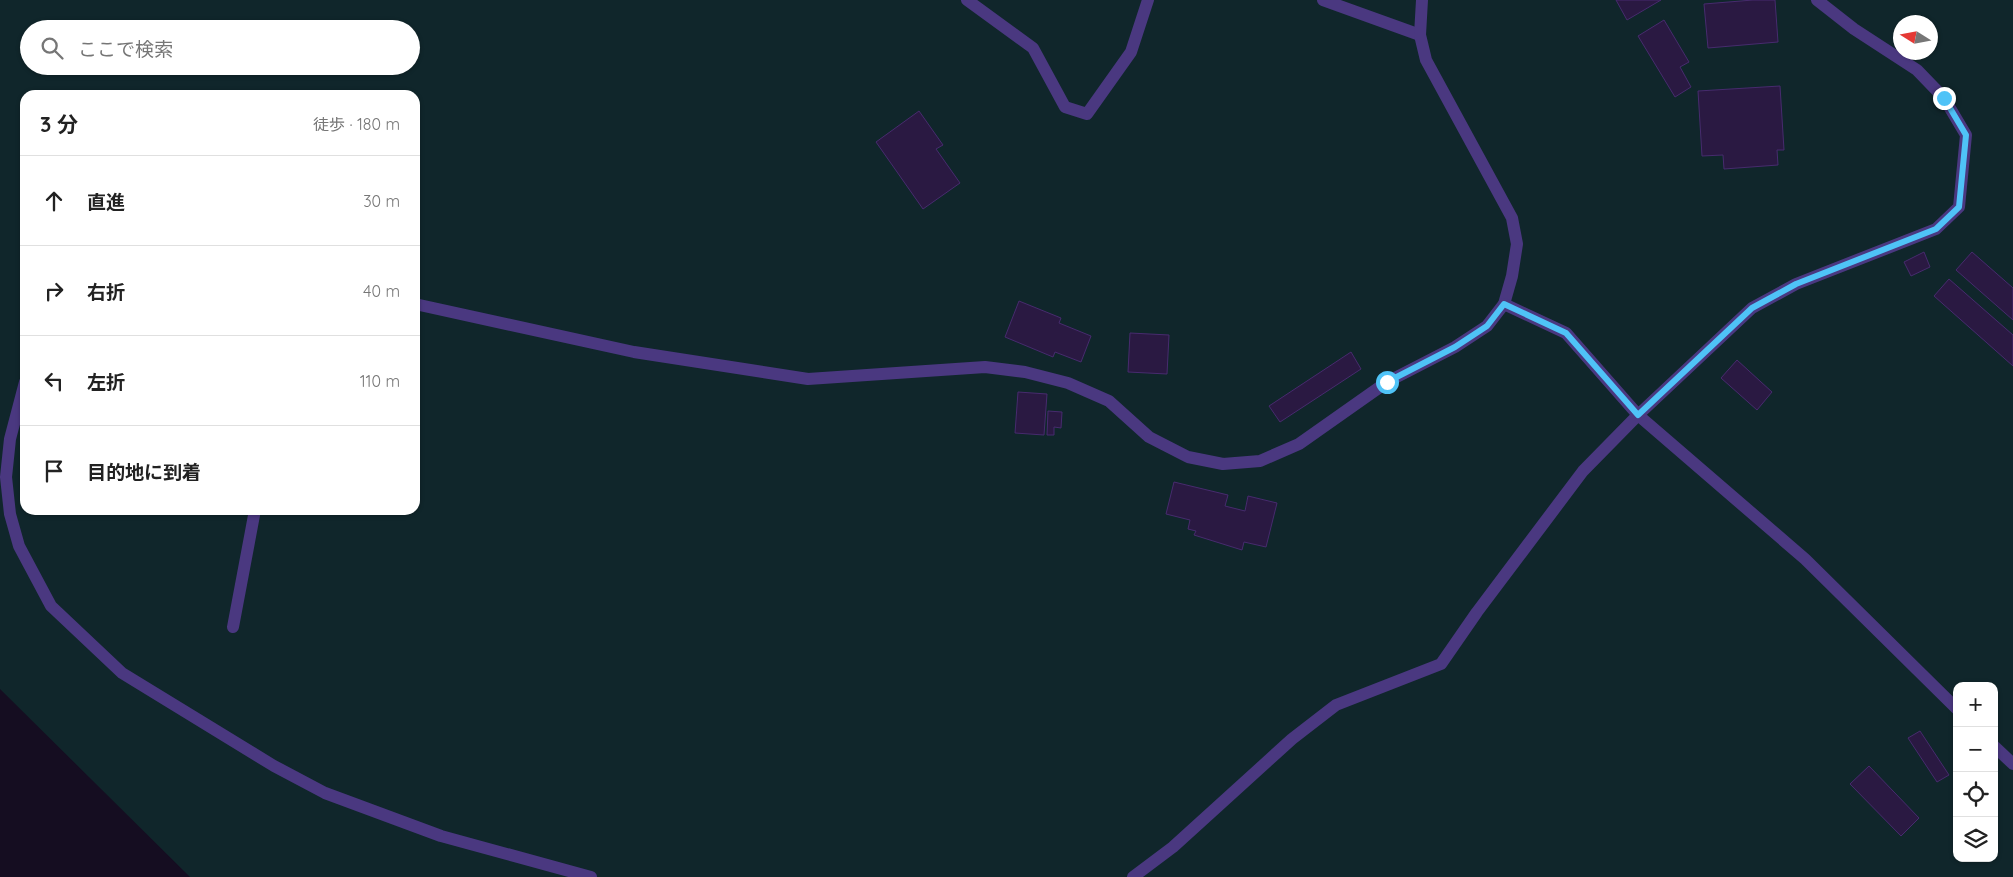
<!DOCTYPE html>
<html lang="ja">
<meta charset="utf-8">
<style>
:root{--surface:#fff;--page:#f6f6f6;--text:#222;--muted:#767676;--line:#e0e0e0}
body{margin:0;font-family:Quicksand,"Noto Sans JP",sans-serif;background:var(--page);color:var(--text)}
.controls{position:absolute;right:15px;bottom:15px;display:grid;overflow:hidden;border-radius:10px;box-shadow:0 1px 4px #0004}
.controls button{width:45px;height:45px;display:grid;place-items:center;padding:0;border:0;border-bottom:1px solid var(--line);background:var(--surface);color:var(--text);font:25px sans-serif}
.compass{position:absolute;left:1893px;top:15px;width:45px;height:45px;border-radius:50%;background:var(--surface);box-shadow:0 1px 4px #0004;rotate:281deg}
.stop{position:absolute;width:15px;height:15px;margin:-11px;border:4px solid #4fc3f7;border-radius:50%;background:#fff}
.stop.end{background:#4fc3f7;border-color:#fff;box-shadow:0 1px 5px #0008}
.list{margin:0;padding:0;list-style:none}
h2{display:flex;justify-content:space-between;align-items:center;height:65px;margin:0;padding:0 20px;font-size:21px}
h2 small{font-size:16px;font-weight:400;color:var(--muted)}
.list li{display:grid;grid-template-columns:32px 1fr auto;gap:15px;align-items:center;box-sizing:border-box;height:90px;padding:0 20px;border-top:1px solid var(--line)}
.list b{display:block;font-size:19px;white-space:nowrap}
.list em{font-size:16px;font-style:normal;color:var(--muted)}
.icon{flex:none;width:28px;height:28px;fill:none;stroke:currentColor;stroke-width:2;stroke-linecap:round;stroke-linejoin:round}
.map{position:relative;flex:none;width:2013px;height:877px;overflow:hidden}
.search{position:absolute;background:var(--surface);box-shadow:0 1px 4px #0004;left:20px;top:20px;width:400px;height:55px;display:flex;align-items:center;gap:12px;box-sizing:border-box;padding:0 18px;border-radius:28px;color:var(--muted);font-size:19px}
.panel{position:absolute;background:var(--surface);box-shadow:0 1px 4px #0004;left:20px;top:90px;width:400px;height:425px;border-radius:15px}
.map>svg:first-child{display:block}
.green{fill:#10262b;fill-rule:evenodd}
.building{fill:#2a1942;stroke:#472b6e}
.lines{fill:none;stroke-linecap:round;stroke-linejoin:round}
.minor{stroke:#4a3880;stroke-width:12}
.route{stroke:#4fc3f7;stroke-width:6}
</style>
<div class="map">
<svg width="2013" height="877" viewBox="0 0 2013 877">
<rect width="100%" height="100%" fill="#150d21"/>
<path class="green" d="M0,0H2013V877H190L0,689ZM1900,22H1930V52H1900ZM29,29H411V66H29ZM25,95H415V510H25ZM1957,686H1994V858H1957Z"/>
<g class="building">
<polygon points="1616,0 1661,0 1627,20"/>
<polygon points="1753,0 1775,0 1778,42 1708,48 1704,4"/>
<polygon points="1664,20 1689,62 1680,67 1691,87 1675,97 1638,36"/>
<polygon points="1780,86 1784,150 1777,150 1778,165 1724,169 1723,155 1702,156 1698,91"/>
<polygon points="919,111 943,145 936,149 960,183 923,209 876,142"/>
<polygon points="1924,252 1930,267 1911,276 1904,262"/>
<polygon points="1972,252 2013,288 2013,320 1956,270"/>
<polygon points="1949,279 2013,335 2013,366 1934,296"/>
<polygon points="1019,301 1061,318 1059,323 1091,336 1081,362 1055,352 1053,357 1005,337"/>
<polygon points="1130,333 1169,335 1167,374 1128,372"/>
<polygon points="1351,352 1361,369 1280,422 1269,406"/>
<polygon points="1737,360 1772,392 1757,410 1721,378"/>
<polygon points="1018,392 1047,394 1044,435 1015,433"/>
<polygon points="1048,411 1062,412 1061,428 1054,427 1054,435 1047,435"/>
<polygon points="1174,482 1228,495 1225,506 1245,511 1248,496 1277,503 1266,547 1244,542 1242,550 1194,535 1196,531 1188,529 1190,520 1166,514"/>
<polygon points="1920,731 1949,775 1937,782 1908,738"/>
<polygon points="1869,766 1919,818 1901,836 1850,784"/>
</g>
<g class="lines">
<g class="minor">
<polyline points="967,0 1033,48 1065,107 1087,114 1131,52 1148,0"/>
<polyline points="1323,0 1420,35"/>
<polyline points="415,304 634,352 808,379 985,367 1025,372 1068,383 1109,401 1149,437 1188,457 1223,464 1260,461 1299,444 1387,382 1455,347 1487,326 1504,304 1512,276 1517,244 1512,218 1426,60 1420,35 1422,0"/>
<polyline points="1504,304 1566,333 1638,415 1805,559 1957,709"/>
<polyline points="25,382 10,439 6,477 10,514 19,546 51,606 122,673 274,766 325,793 441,836 591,877"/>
<polyline points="233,627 255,510"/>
<polyline points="1994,746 2013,764"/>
<polyline points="1133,877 1173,847 1292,739 1336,705 1441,664 1477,612 1583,471 1638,415 1752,308 1796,284 1936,229 1959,207 1966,135 1944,98 1917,70 1854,29 1817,0"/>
</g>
</g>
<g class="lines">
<polyline class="route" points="1387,382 1455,347 1487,326 1504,304 1566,333 1638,415 1752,308 1796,284 1936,229 1959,207 1966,135 1944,98"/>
</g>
</svg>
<div class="controls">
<button>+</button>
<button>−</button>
<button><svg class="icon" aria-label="locate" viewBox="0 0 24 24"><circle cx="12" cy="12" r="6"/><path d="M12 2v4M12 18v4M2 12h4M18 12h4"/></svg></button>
<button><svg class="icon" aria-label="layers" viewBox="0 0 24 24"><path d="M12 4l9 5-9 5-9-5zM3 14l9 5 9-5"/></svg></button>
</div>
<svg class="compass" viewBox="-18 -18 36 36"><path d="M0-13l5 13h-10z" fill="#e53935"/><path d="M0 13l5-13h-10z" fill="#767676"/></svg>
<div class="stop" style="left:1387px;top:382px"></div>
<div class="stop end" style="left:1944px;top:98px"></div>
<div class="search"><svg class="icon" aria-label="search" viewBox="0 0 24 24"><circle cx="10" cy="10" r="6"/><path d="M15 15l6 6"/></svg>ここで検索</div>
<section class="panel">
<h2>3 分<small>徒歩 · 180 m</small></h2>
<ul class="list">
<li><svg class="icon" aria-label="ahead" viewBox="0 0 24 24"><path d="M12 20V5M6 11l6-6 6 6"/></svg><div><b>直進</b></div><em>30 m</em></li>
<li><svg class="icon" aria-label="right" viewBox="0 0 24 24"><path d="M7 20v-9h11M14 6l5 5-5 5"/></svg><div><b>右折</b></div><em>40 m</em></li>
<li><svg class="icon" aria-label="left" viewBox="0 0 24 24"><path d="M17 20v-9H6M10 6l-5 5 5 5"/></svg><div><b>左折</b></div><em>110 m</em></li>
<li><svg class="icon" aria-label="arrive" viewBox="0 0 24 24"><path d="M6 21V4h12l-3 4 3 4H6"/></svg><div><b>目的地に到着</b></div></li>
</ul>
</section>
</div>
